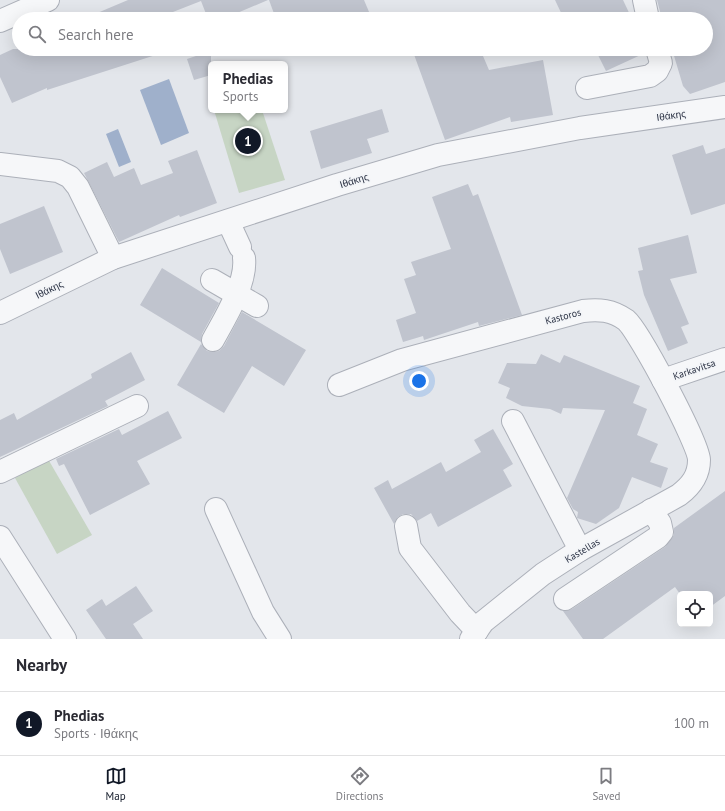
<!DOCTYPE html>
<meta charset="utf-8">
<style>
:root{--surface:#fff;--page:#f2f2f3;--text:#2b2b33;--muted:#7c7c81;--line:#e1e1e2;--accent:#111827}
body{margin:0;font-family:"PT Sans",sans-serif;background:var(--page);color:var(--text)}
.controls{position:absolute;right:12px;bottom:12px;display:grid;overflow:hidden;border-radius:6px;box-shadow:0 4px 16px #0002}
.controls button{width:36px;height:36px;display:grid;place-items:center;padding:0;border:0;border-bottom:1px solid var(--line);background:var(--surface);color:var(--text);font:20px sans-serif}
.you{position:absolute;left:419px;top:381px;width:14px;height:14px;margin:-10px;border:3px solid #fff;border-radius:50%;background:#1a73e8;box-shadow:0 0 0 6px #1a73e833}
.badge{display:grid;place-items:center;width:26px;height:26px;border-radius:50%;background:var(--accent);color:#fff;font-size:13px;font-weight:700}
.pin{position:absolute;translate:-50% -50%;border:2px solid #fff;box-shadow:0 1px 4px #0006}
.popup{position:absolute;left:208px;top:61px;width:80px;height:52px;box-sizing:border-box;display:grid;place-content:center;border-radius:6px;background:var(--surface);filter:drop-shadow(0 1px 3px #0005);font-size:13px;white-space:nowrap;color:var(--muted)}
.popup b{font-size:15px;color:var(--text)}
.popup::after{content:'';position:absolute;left:50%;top:100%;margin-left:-8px;border:8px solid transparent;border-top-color:var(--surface)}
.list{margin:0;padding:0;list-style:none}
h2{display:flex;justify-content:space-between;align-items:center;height:52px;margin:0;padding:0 16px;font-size:17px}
h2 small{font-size:13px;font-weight:400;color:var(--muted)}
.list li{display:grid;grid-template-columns:26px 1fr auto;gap:12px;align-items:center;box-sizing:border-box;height:64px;padding:0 16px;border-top:1px solid var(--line)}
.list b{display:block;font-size:15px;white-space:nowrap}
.list p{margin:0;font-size:13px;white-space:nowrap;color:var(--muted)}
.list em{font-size:13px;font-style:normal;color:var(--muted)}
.icon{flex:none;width:22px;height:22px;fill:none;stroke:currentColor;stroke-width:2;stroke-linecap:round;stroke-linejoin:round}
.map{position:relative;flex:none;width:725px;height:639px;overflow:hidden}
.search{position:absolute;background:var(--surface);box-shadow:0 4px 16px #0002;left:12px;right:12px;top:12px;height:44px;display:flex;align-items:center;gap:10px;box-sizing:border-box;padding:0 14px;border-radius:22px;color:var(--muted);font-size:15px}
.sheet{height:116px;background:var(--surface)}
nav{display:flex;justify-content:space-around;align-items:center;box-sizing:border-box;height:56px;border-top:1px solid var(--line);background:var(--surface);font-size:11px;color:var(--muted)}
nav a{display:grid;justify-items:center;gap:2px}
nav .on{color:var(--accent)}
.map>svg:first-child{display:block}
.green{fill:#c7d5c4}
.water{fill:#9fb0cb}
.building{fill:#c0c4ce}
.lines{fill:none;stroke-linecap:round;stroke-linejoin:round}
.minor-casing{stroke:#acb0b9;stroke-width:24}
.minor{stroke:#f6f7f9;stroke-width:22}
.labels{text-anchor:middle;stroke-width:3.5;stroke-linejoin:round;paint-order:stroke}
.street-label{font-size:10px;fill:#2b3244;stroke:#f3f5f8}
</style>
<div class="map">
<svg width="725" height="639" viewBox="0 0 725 639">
<rect width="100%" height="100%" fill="#e3e6eb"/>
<g class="green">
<polygon points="214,110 262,110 285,180 239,193"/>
<polygon points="48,459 92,535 57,554 15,478"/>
</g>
<g class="water">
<polygon points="169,79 189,133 161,145 140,90"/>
<polygon points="118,129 131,162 119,167 106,134"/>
</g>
<g class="building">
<polygon points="128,0 268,0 223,19 208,19 201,1 155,19 83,19"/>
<polygon points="269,0 364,0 372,19 276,19"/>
<polygon points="555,0 623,0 632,19 564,19"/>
<polygon points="657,0 725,0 725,82 690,94 683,86 672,49 706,49 706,19 662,19"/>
<polygon points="13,49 165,49 165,52 47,90 47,88 12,103 0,77 0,55"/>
<polygon points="412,49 480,49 489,70 543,60 553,115 511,122 510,117 445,140"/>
<polygon points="595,49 645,49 645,53 606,71"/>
<polygon points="211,51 211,75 194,80 187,59"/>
<polygon points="382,109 389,132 367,139 372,153 321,169 310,131"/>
<polygon points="703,145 706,154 725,148 725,204 691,215 672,155"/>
<polygon points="197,150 217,203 180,217 179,215 119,242 84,173 107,162 114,177 134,168 141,185 173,173 168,161"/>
<polygon points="468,184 473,196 478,194 522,315 479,326 478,322 424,340 423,336 403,342 396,320 416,313 404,279 416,275 411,262 451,249 432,197"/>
<polygon points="44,206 63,252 10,274 0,249 0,224"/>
<polygon points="688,235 697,273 670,279 689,324 681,327 688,343 668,351 644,295 638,271 643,270 638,248"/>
<polygon points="162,268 219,303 202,334 201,342 140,305"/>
<polygon points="242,312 306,350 284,386 252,366 224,413 177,385 201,344 207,351 213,352 219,351 224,346"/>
<polygon points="131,352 145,380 105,401 108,406 0,457 0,420 14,413 17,420 92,378 91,374"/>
<polygon points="541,354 560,363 564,355 640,386 633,403 647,409 637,435 658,444 650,462 668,468 661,488 632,477 619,508 596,524 577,518 578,512 573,509 567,498 605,410 563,408 561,414 550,409 522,406 506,398 510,388 498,383 507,363 536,364"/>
<polygon points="168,411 182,438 137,461 150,484 90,515 64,464 59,466 56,459 119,429 122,435"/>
<polygon points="493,429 513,464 503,470 512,486 438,527 431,513 417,521 411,514 403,514 398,517 394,524 374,488 388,480 392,489 441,462 446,472 481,452 474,440"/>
<polygon points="725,491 725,596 710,607 710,594 680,594 675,587 603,639 583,639 563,611 572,609 665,547 674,535 674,528"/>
<polygon points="136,586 153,611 133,624 143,639 106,639 86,610 102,599 106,606"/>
</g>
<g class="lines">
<g class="minor-casing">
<g id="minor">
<polyline points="644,0 648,19"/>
<polyline points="0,21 48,0"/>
<polyline points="587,88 650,76 657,71 661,63 657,49"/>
<polyline points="0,164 58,171 70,177 78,187 113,258"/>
<polyline points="228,221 240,247"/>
<polyline points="212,280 257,306"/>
<polyline points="0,313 113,258 337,185 438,155 580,128 725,107"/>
<path d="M213,340C225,318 247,283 244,258"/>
<polyline points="663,380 725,359"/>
<path d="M339,385L402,360L583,311C599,309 612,310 626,320C639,331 699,444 699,460C699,476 691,486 679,495L580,550L543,574L483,622L471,639"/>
<polyline points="513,421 580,550"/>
<polyline points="0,472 137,406"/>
<polyline points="216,509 263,612 280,639"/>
<polyline points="406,526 410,548 460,613 477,631"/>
<polyline points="0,537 65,639"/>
<polyline points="565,599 658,537 662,532 660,523 651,510"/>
</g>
</g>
<use href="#minor" class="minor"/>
</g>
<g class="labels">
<g class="street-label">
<text transform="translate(671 115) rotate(-8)" y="4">Ιθάκης</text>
<text transform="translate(354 180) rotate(-17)" y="4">Ιθάκης</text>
<text transform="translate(49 289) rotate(-26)" y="4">Ιθάκης</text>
<text transform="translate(563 316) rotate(-15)" y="4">Kastoros</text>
<text transform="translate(694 369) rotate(-19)" y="4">Karkavitsa</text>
<text transform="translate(582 550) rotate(-31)" y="4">Kastellas</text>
</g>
</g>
</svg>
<div class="controls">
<button><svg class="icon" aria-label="locate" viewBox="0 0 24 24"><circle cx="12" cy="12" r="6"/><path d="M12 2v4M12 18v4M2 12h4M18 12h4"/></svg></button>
</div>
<div class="you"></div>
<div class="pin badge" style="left:248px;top:141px">1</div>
<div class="popup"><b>Phedias</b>Sports</div>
<div class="search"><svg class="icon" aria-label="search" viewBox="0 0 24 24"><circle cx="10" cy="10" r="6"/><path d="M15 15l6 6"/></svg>Search here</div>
</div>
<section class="sheet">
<h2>Nearby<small></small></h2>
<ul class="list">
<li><span class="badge">1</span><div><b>Phedias</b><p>Sports · Ιθάκης</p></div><em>100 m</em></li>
</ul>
</section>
<nav>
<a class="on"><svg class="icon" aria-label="map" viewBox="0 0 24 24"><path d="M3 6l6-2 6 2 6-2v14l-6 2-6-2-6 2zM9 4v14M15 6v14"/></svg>Map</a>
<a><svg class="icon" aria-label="directions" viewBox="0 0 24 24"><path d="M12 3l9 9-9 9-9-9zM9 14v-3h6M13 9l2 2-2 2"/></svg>Directions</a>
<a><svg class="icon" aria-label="saved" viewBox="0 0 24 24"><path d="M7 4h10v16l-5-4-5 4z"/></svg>Saved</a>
</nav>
